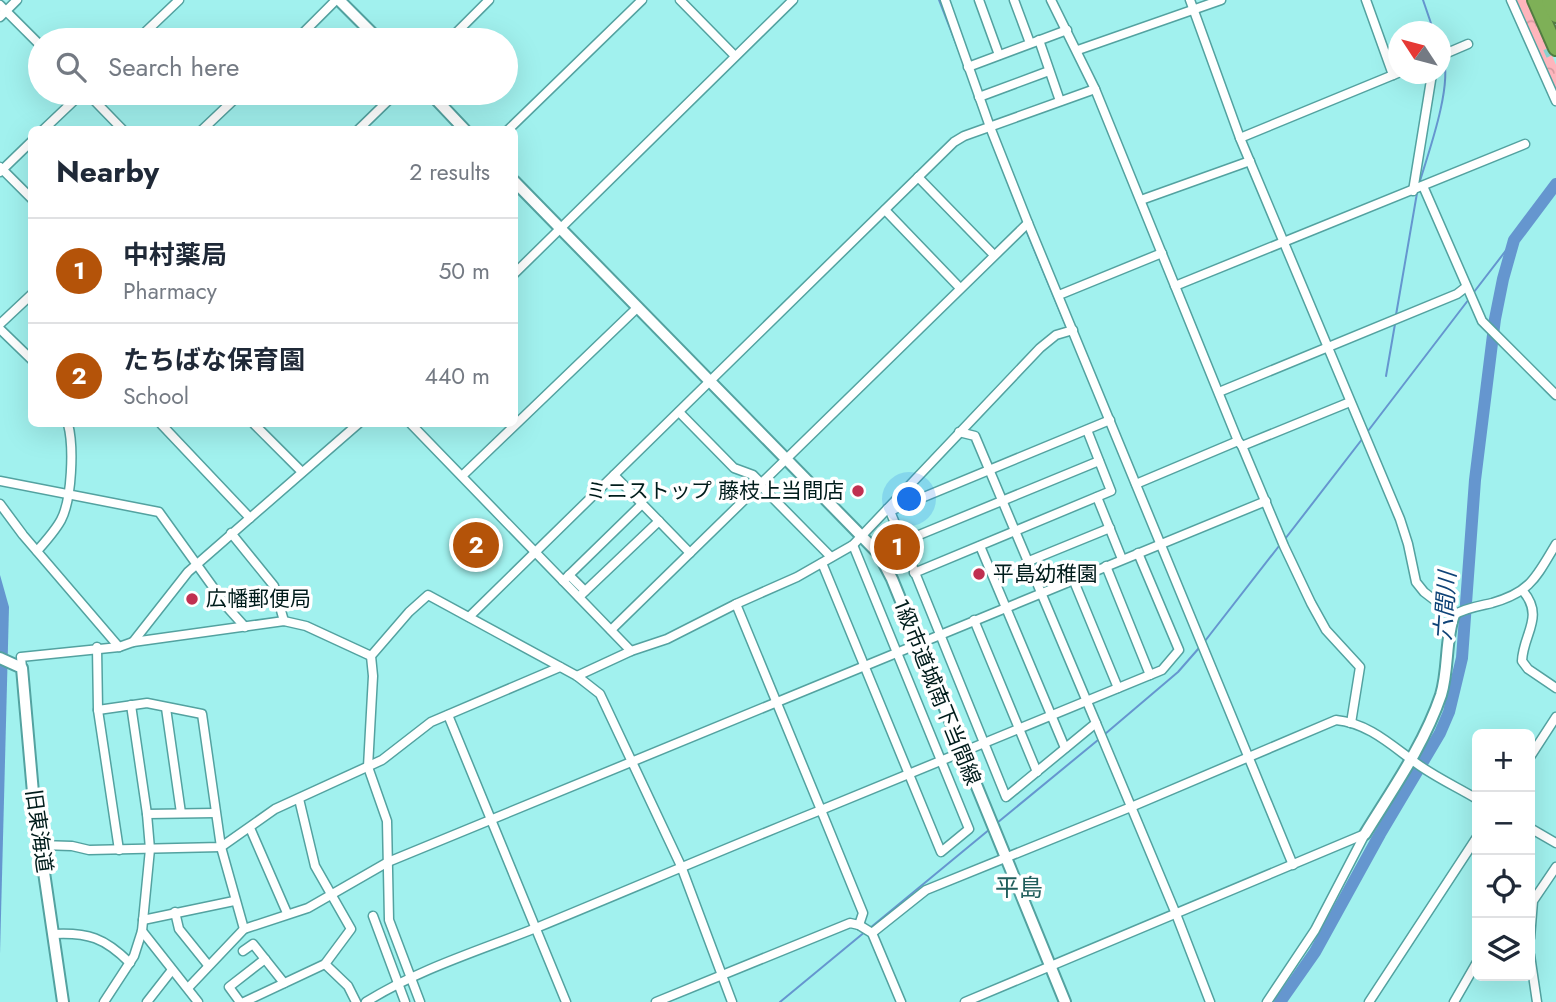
<!DOCTYPE html>
<meta charset="utf-8">
<style>
:root{--surface:#fff;--page:#f6f6f7;--text:#1f2937;--muted:#747a83;--line:#e0e1e3;--accent:#b45309}
body{margin:0;font-family:Jost,"Noto Sans JP",sans-serif;background:var(--page);color:var(--text)}
.controls{position:absolute;right:21px;bottom:21px;display:grid;overflow:hidden;border-radius:10px;box-shadow:0 7px 28px #0002}
.controls button{width:63px;height:63px;display:grid;place-items:center;padding:0;border:0;border-bottom:2px solid var(--line);background:var(--surface);color:var(--text);font:35px sans-serif}
.compass{position:absolute;left:1388px;top:21px;width:63px;height:63px;border-radius:50%;background:var(--surface);box-shadow:0 7px 28px #0002;rotate:306deg}
.you{position:absolute;left:910px;top:500px;width:24px;height:24px;margin:-18px;border:5px solid #fff;border-radius:50%;background:#1a73e8;box-shadow:0 0 0 10px #1a73e833}
.badge{display:grid;place-items:center;width:46px;height:46px;border-radius:50%;background:var(--accent);color:#fff;font-size:23px;font-weight:700}
.pin{position:absolute;translate:-50% -50%;border:4px solid #fff;box-shadow:0 2px 7px #0006}
.list{margin:0;padding:0;list-style:none}
h2{display:flex;justify-content:space-between;align-items:center;height:91px;margin:0;padding:0 28px;font-size:30px}
h2 small{font-size:23px;font-weight:400;color:var(--muted)}
.list li{display:grid;grid-template-columns:46px 1fr auto;gap:21px;align-items:center;box-sizing:border-box;height:105px;padding:0 28px;border-top:2px solid var(--line)}
.list b{display:block;font-size:26px;white-space:nowrap}
.list p{margin:0;font-size:23px;white-space:nowrap;color:var(--muted)}
.list em{font-size:23px;font-style:normal;color:var(--muted)}
.icon{flex:none;width:38px;height:38px;fill:none;stroke:currentColor;stroke-width:2;stroke-linecap:round;stroke-linejoin:round}
.map{position:relative;flex:none;width:1556px;height:1002px;overflow:hidden}
.search{position:absolute;background:var(--surface);box-shadow:0 7px 28px #0002;left:28px;top:28px;width:490px;height:77px;display:flex;align-items:center;gap:18px;box-sizing:border-box;padding:0 24px;border-radius:38px;color:var(--muted);font-size:26px}
.panel{position:absolute;background:var(--surface);box-shadow:0 7px 28px #0002;left:28px;top:126px;width:490px;height:301px;border-radius:10px}
.map>svg:first-child{display:block}
.forest{fill:url(#forest-crowns)}
.water{fill:#6596cf}
.lines{fill:none;stroke-linecap:round;stroke-linejoin:round}
.stream{stroke:#6596cf;stroke-width:2}
.river{stroke:#6596cf;stroke-width:12}
.street-tunnel{stroke:#89d1ce;stroke-width:8;stroke-dasharray:8 4;stroke-linecap:butt}
.street-casing{stroke:#53a2a0;stroke-width:11}
.secondary-casing{stroke:#53a2a0;stroke-width:14}
.highway-casing{stroke:#527c42;stroke-width:18}
.street{stroke:#fff;stroke-width:8}
.secondary{stroke:#fff;stroke-width:10}
.highway{stroke:#7eb057;stroke-width:14}
.poi-dot{fill:#c03051;stroke:#fff;stroke-width:2.5}
.labels{text-anchor:middle;stroke-width:7;stroke-linejoin:round;paint-order:stroke}
.poi-label{font-size:21px;fill:#001c1b;stroke:#fff;text-anchor:start}
.street-label{font-size:21px;fill:#001c1b;stroke:#fff}
.water-label{font-size:23px;font-style:italic;fill:#0f4377;stroke:#fff}
.quarter-label{font-size:24px;fill:#205e5c;stroke:#fff}
</style>
<div class="map">
<svg width="1556" height="1002" viewBox="0 0 1556 1002">
<defs>
<pattern id="forest-crowns" width="20" height="18" patternUnits="userSpaceOnUse" patternTransform="scale(1.75)"><rect width="20" height="18" fill="#feb5bc"/><path d="M2 6a3 3 0 1 1 6 0M12 15a3 3 0 1 1 6 0" fill="none" stroke="#d89ba1"/></pattern>
</defs>
<rect width="100%" height="100%" fill="#a1f1ee"/>
<polygon class="forest" points="1513,0 1530,0 1556,65 1556,94"/>
<polygon class="water" points="0,575 9,607 0,954"/>
<g class="lines">
<g class="stream">
<polyline points="939,0 965,67"/>
<polyline points="1423,0 1434,32"/>
<polyline points="988,132 1023,221"/>
<path d="M1419,184C1428,154 1453,85 1443,57"/>
<polyline points="1026,230 1066,326"/>
<polyline points="1474,292 1514,240"/>
<polyline points="1396,315 1417,193"/>
<polyline points="1386,376 1395,324"/>
<polyline points="1368,431 1469,299"/>
<polyline points="1285,539 1363,438"/>
<polyline points="1205,641 1279,546"/>
<polyline points="1105,734 1178,672 1199,648"/>
<polyline points="997,823 1098,740"/>
<polyline points="870,928 990,829"/>
<polyline points="780,1002 866,931"/>
</g>
<polyline class="river" points="1280,1002 1315,952 1380,834 1440,733 1449,712 1462,658 1475,480 1495,319 1503,279 1514,240 1556,184"/>
<polyline class="street-tunnel" points="1545,54 1556,49"/>
<g class="street-casing">
<g id="street">
<polyline points="680,0 735,56"/>
<polyline points="945,0 990,127 1028,223 1293,865"/>
<polyline points="979,0 999,55"/>
<polyline points="1014,0 1030,43"/>
<polyline points="1051,0 1095,89 1238,441 1242,446 1284,546 1311,603 1326,630 1360,667 1351,723"/>
<path d="M1190,0L1240,138L1400,519L1408,544L1416,582L1424,592L1454,615C1465,608 1479,606 1492,603C1531,592 1536,577 1556,544"/>
<polyline points="1366,0 1393,75"/>
<polyline points="1511,0 1556,101"/>
<polyline points="0,5 40,45"/>
<polyline points="0,17 17,0"/>
<polyline points="137,40 179,0"/>
<polyline points="296,40 336,0"/>
<polyline points="449,40 489,0"/>
<polyline points="1039,40 1060,101"/>
<polyline points="1078,50 1221,0"/>
<polyline points="1440,56 1468,44"/>
<polyline points="968,67 1067,30"/>
<polyline points="87,93 123,130"/>
<polyline points="979,97 1049,71"/>
<polyline points="43,130 82,93"/>
<polyline points="202,130 241,93"/>
<polyline points="358,130 396,93"/>
<polyline points="508,130 642,0"/>
<polyline points="1240,138 1398,73"/>
<polyline points="0,167 32,199"/>
<polyline points="0,172 32,141"/>
<polyline points="918,177 994,255"/>
<polyline points="1423,186 1482,321 1556,395"/>
<polyline points="1413,191 1432,74"/>
<polyline points="1141,200 1250,161"/>
<polyline points="885,210 960,288"/>
<polyline points="514,274 793,0"/>
<polyline points="1175,286 1525,144"/>
<polyline points="1059,295 1162,253"/>
<polyline points="0,324 32,294"/>
<polyline points="0,329 32,360"/>
<polyline points="1219,392 1457,294 1466,287"/>
<polyline points="679,412 734,468 753,475 761,483"/>
<polyline points="161,424 250,518"/>
<polyline points="254,424 302,472"/>
<polyline points="411,424 631,651"/>
<polyline points="1242,446 1350,402"/>
<polyline points="614,475 690,553"/>
<polyline points="462,476 638,307"/>
<polyline points="0,481 159,512 228,608 245,627"/>
<polyline points="1136,484 1238,441"/>
<polyline points="760,485 831,557"/>
<polyline points="1097,497 1122,559"/>
<polyline points="0,504 23,535 119,647"/>
<polyline points="887,509 890,511 1110,420"/>
<polyline points="890,511 1006,797 1096,723 975,436 959,432"/>
<polyline points="231,533 274,586 284,621"/>
<polyline points="902,542 1099,461"/>
<polyline points="980,546 1065,748"/>
<path d="M37,551C46,541 55,531 61,520C72,499 74,447 68,424"/>
<polyline points="1029,561 1110,528"/>
<polyline points="822,563 941,852 969,829 853,545"/>
<polyline points="1106,566 1150,675"/>
<polyline points="914,573 1111,491 1087,430"/>
<polyline points="569,575 585,591"/>
<polyline points="1073,579 1118,688"/>
<polyline points="563,581 642,504"/>
<path d="M1523,591C1545,617 1523,634 1522,661L1528,669L1556,688"/>
<polyline points="579,597 659,521"/>
<polyline points="736,604 821,810 1162,670 1179,650 1138,553"/>
<polyline points="469,617 954,142 964,136 1095,89"/>
<polyline points="974,620 1037,772"/>
<polyline points="611,630 1028,223"/>
<polyline points="133,642 188,572 358,424"/>
<polyline points="97,647 98,710 119,850"/>
<polyline points="22,668 21,657 119,647 133,642 284,621 306,626 371,656"/>
<polyline points="577,676 631,651 667,639 736,604 797,577 853,545 1040,348 1056,335 1073,330"/>
<polyline points="166,708 181,813"/>
<polyline points="98,710 147,703 202,714 221,847 244,929"/>
<polyline points="448,715 566,1002"/>
<polyline points="1096,723 1176,914 1210,1002"/>
<polyline points="1530,757 1556,717"/>
<polyline points="147,814 215,813"/>
<polyline points="250,828 287,913"/>
<polyline points="1530,828 1556,843"/>
<polyline points="40,845 72,846 89,850 221,847 275,809 382,760 431,722 560,667"/>
<polyline points="175,912 179,929 208,965"/>
<polyline points="373,916 405,1002"/>
<polyline points="143,920 234,901"/>
<polyline points="142,931 198,1002"/>
<path d="M872,933L926,890L1131,807L1336,720C1368,723 1391,745 1416,763C1435,777 1457,787 1477,799"/>
<path d="M53,934C88,932 105,938 130,963"/>
<polyline points="1530,938 1533,901 1556,867"/>
<polyline points="243,951 253,944 284,983"/>
<polyline points="1530,955 1537,1002"/>
<polyline points="325,964 348,986 356,1002"/>
<polyline points="188,988 244,929 308,908 388,862 1266,501"/>
<polyline points="104,1002 134,956 142,931 150,849 147,814 131,705"/>
<polyline points="147,1002 172,970"/>
<polyline points="240,1002 229,987 265,959"/>
<polyline points="244,1002 325,964 351,929 315,866 299,799"/>
<path d="M366,1002C419,969 478,951 536,928C631,889 726,848 821,810L863,913L859,925"/>
<polyline points="420,1002 389,920 387,821 368,767 373,676 371,656 409,612 428,595 577,676 600,694 681,866 732,1002"/>
<polyline points="656,1002 850,923 859,925 872,933 901,1002"/>
<polyline points="965,1002 1365,834"/>
<polyline points="1267,1002 1315,930 1365,834"/>
<polyline points="1369,1002 1477,837"/>
<polyline points="1454,1002 1477,962"/>
</g>
</g>
<g class="secondary-casing">
<g id="secondary">
<polyline points="339,0 379,40"/>
<polyline points="430,93 465,130"/>
<polyline points="514,181 879,554 892,579 1065,1002"/>
<polyline points="0,658 22,668 34,804 63,1002"/>
<path d="M1365,834C1392,790 1424,745 1441,695C1449,669 1445,639 1454,615"/>
</g>
</g>
<g class="highway-casing">
<g id="highway">
<polyline points="1535,0 1556,48"/>
<polyline points="1549,0 1556,15"/>
</g>
</g>
<use href="#street" class="street"/>
<use href="#secondary" class="secondary"/>
<use href="#highway" class="highway"/>
</g>
<g class="poi-dot">
<circle cx="858" cy="491" r="7"/>
<circle cx="979" cy="574" r="7"/>
<circle cx="192" cy="599" r="7"/>
</g>
<g class="labels">
<g class="poi-label">
<text x="844" y="498" text-anchor="end">ミニストップ 藤枝上当間店</text>
<text x="993" y="581">平島幼稚園</text>
<text x="206" y="606">広幡郵便局</text>
</g>
<g class="street-label">
<text transform="translate(937 692) rotate(68)" y="7">1級市道城南下当間線</text>
<text transform="translate(39 831) rotate(82)" y="7">旧東海道</text>
</g>
<g class="water-label">
<text transform="translate(1445 606) rotate(-86)" y="8">六間川</text>
</g>
<g class="quarter-label">
<text x="1019" y="896">平島</text>
</g>
</g>
</svg>
<div class="controls">
<button>+</button>
<button>−</button>
<button><svg class="icon" aria-label="locate" viewBox="0 0 24 24"><circle cx="12" cy="12" r="6"/><path d="M12 2v4M12 18v4M2 12h4M18 12h4"/></svg></button>
<button><svg class="icon" aria-label="layers" viewBox="0 0 24 24"><path d="M12 4l9 5-9 5-9-5zM3 14l9 5 9-5"/></svg></button>
</div>
<svg class="compass" viewBox="-18 -18 36 36"><path d="M0-13l5 13h-10z" fill="#e53935"/><path d="M0 13l5-13h-10z" fill="#747a83"/></svg>
<div class="you"></div>
<div class="pin badge" style="left:897px;top:547px">1</div>
<div class="pin badge" style="left:476px;top:545px">2</div>
<div class="search"><svg class="icon" aria-label="search" viewBox="0 0 24 24"><circle cx="10" cy="10" r="6"/><path d="M15 15l6 6"/></svg>Search here</div>
<section class="panel">
<h2>Nearby<small>2 results</small></h2>
<ul class="list">
<li><span class="badge">1</span><div><b>中村薬局</b><p>Pharmacy</p></div><em>50 m</em></li>
<li><span class="badge">2</span><div><b>たちばな保育園</b><p>School</p></div><em>440 m</em></li>
</ul>
</section>
</div>
